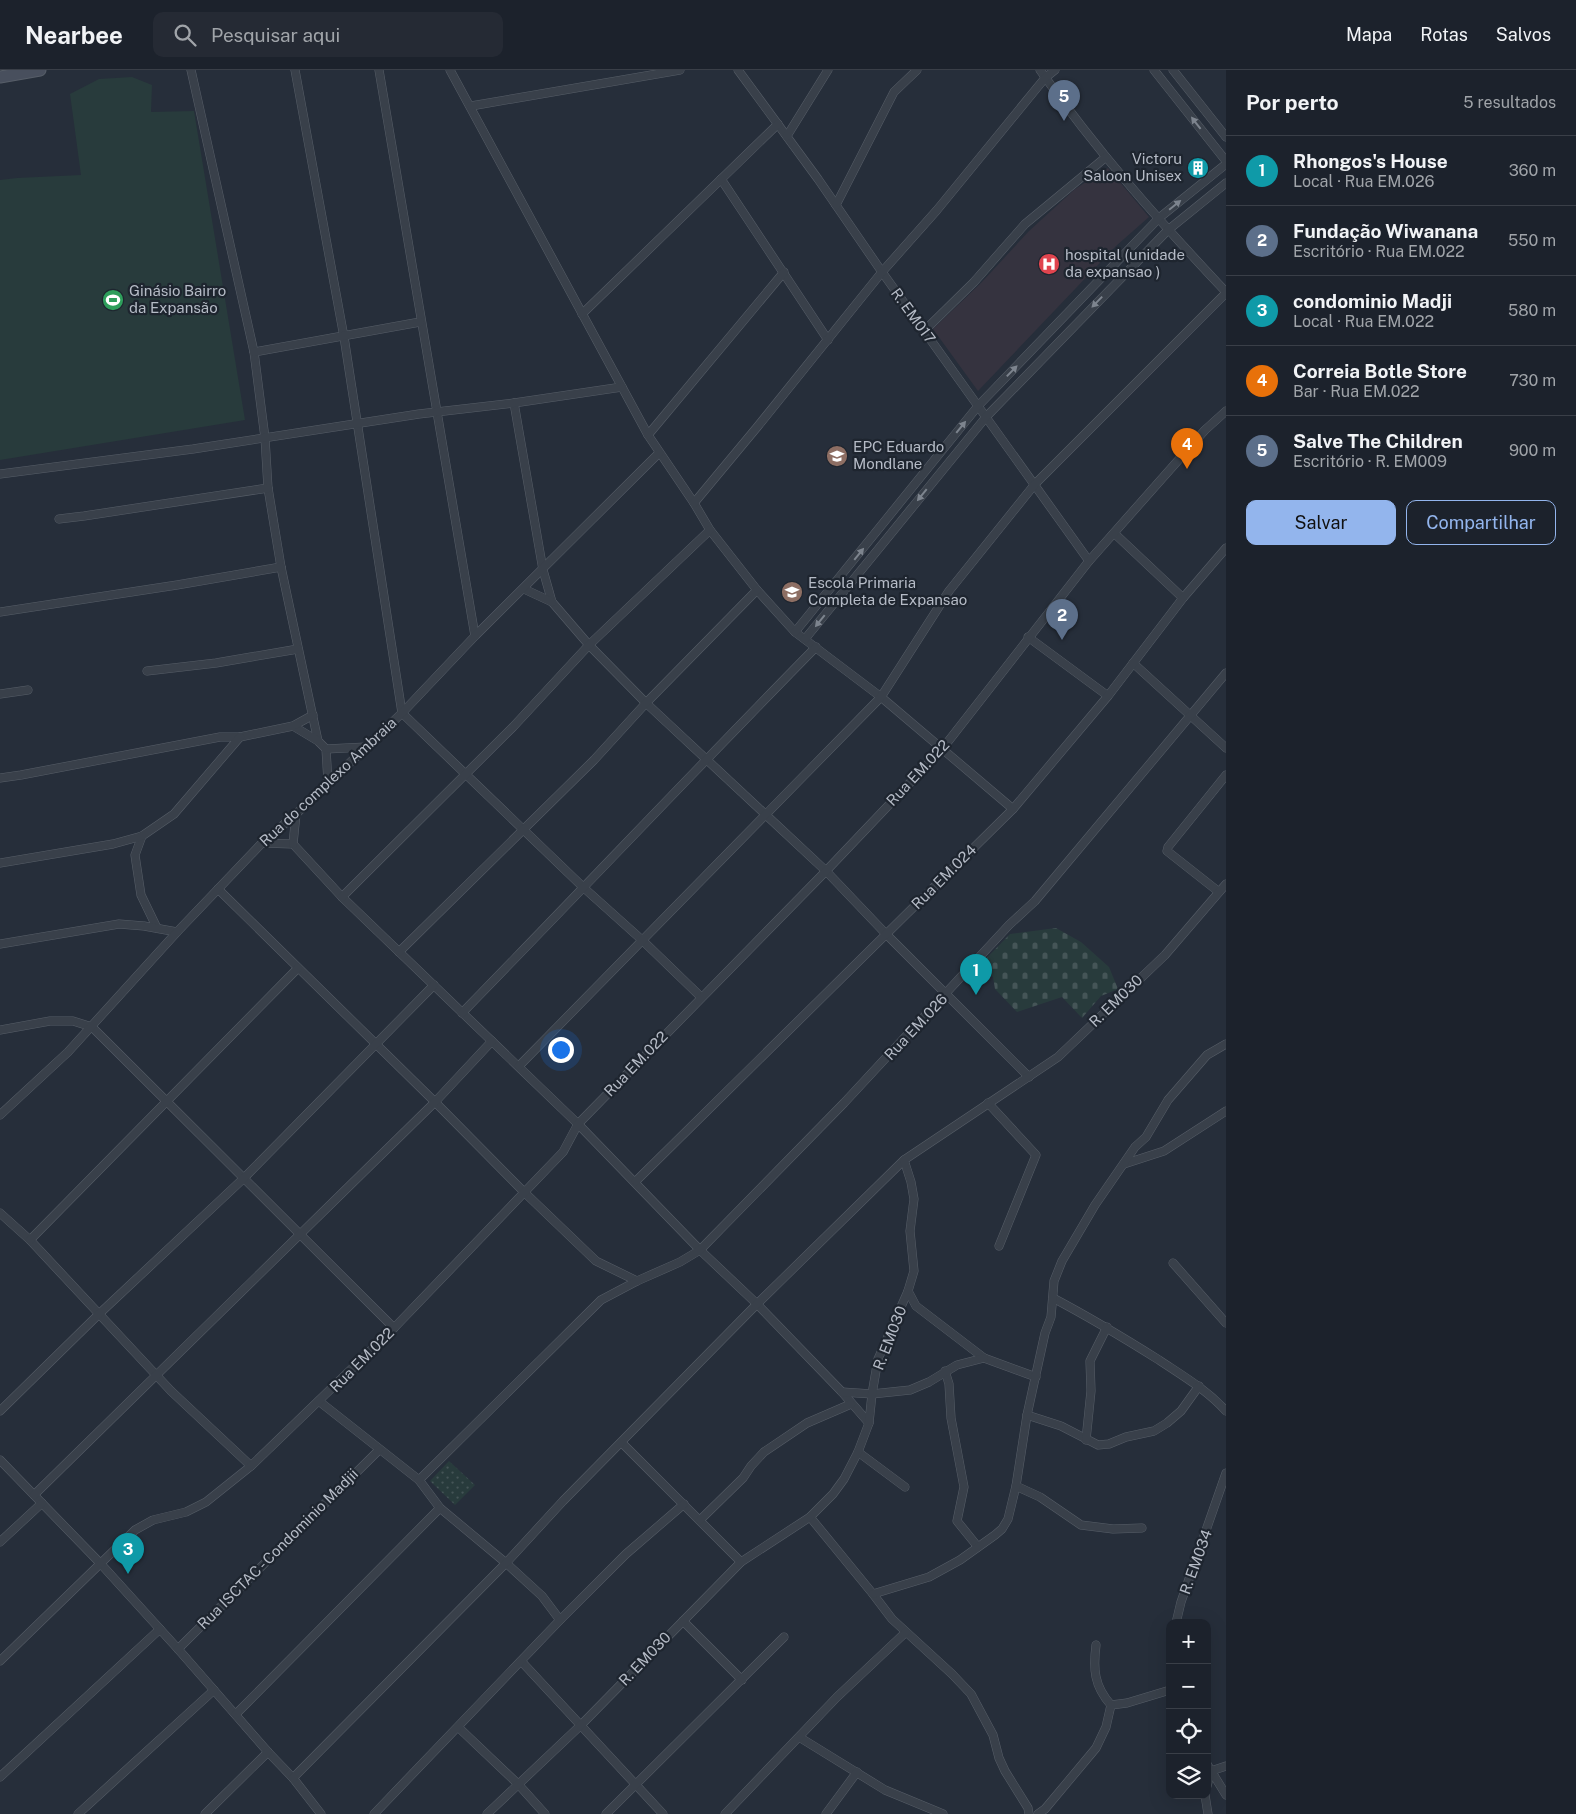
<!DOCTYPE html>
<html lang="pt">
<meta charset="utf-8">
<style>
:root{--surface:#1c222c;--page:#252a34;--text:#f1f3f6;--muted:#a0a4a9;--line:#3a3f48;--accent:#93b5ed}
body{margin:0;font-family:"Public Sans",sans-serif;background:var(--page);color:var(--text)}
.controls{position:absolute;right:15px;bottom:15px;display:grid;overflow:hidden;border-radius:10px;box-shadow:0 5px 20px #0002}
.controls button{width:45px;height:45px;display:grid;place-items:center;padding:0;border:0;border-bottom:1px solid var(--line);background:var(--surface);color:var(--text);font:25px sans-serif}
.you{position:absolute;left:560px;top:979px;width:18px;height:18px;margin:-12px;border:4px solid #fff;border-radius:50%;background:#1a73e8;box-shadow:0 0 0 8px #1a73e833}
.badge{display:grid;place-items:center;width:32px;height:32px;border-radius:50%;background:var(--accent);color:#fff;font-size:16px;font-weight:700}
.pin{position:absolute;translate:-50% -41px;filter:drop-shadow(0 1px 2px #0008)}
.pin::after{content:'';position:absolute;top:26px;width:18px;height:15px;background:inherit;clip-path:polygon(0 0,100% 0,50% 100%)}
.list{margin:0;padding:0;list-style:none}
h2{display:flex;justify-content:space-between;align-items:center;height:65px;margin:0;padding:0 20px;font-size:21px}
h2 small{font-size:16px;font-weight:400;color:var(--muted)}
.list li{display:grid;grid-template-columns:32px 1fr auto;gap:15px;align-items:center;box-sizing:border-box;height:70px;padding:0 20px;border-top:1px solid var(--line)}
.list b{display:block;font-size:19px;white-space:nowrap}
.list p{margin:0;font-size:16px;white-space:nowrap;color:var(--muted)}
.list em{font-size:16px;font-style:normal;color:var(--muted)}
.actions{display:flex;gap:10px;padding:15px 20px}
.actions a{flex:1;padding:11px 0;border:1px solid var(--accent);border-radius:10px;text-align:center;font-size:18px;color:var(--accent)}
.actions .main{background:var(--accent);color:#111}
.icon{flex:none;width:28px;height:28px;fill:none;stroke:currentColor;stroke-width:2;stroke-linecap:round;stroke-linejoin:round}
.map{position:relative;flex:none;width:1226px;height:1744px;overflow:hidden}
header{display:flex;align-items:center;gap:30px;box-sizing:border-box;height:70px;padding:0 25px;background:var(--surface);border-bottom:1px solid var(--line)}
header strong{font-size:24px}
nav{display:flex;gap:28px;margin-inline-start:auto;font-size:18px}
.search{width:350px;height:45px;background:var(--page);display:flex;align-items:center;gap:12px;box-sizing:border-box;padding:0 18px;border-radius:10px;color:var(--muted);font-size:19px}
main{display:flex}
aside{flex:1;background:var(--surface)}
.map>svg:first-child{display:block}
.medical{fill:#35333f}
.grass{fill:#283b3c}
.cemetery{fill:url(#cemetery-stones)}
.park{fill:url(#park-dots)}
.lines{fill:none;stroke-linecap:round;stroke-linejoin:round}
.street-casing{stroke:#575e68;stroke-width:9}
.secondary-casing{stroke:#575e68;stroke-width:13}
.street{stroke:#39404a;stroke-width:8}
.secondary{stroke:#484f5d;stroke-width:11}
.oneway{fill:#7d848e}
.labels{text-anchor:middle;stroke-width:4.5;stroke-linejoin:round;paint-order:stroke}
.poi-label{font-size:15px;fill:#b5bbc6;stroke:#1e252f;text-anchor:start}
.street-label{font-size:15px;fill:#b5bbc6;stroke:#1e252f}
</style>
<header>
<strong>Nearbee</strong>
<div class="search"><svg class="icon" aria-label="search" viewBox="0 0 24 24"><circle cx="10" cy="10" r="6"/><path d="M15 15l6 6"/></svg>Pesquisar aqui</div>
<nav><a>Mapa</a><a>Rotas</a><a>Salvos</a></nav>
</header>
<main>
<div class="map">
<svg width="1226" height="1744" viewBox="0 0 1226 1744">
<defs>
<pattern id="cemetery-stones" width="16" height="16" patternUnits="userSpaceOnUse" patternTransform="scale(1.25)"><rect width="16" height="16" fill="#283b3c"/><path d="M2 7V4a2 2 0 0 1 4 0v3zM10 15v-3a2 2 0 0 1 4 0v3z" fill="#455557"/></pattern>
<pattern id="park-dots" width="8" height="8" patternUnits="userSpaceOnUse" patternTransform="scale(1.25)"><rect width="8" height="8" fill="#283b3c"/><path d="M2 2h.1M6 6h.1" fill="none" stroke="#455557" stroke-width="1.8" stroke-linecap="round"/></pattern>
</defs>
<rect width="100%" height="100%" fill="#262e3a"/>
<polygon class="medical" points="1108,98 1149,147 1116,176 978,321 933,259 982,212 1029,161 1075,119"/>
<polygon class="grass" points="132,7 152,15 151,42 194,41 245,350 0,390 0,110 17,108 81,105 70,24 99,9"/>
<polygon class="cemetery" points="1056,858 1081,872 1109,897 1118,919 1101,926 1082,948 1062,927 1017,942 995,919 993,907 978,897 1010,864"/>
<polygon class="park" points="449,1391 475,1415 455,1435 430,1411"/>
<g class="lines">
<g class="street-casing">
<g id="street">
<polyline points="191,0 254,282 265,368 268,418 281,497 318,671"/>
<polyline points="295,0 344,267 402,643 584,818 642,870 701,927"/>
<polyline points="379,0 475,566"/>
<polyline points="450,0 648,365 694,433 710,460 757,520 795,562 881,627 1013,739"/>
<polyline points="738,0 818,109 882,202 1089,491"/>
<path d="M1040,0C1095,79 1160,152 1226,222"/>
<polyline points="1154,0 1226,91"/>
<polyline points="1173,0 1226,67"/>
<polyline points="471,36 680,0"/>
<polyline points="787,66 828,0"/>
<polyline points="721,109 828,270"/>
<polyline points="836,135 894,22 917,0"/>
<polyline points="582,244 778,54"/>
<polyline points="924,261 974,212 1025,154 1106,87"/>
<polyline points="254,282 420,252"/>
<polyline points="514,333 543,500 552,532 589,575 646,633 826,801 886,864 1029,1007"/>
<polyline points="648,365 784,202"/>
<polyline points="0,404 193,379 419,344 514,333 622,317"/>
<polyline points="694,433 758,356 882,202 937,140 1045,8 1055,0"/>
<polyline points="59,449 84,446 268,418"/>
<polyline points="1114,463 1183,528"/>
<polyline points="524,519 552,532"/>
<polyline points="0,542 177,515 281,497"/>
<polyline points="795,562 978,336 1159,148 1226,94"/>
<polyline points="1028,567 1108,626"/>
<polyline points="805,569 986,347 1168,160 1226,113"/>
<polyline points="1133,593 1226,678"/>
<polyline points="147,601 216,593 298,579"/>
<polyline points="0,624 28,620"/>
<polyline points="293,656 318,671 326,679 328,712"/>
<polyline points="326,679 366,677"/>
<polyline points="0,708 21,705 220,667 240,667 293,656 313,645"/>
<polyline points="142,766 135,785 136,792 141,825 157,858"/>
<polyline points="262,773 293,774 342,827 578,1054 700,1180 757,1234 842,1322 869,1353"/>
<polyline points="293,774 296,744"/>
<polyline points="0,793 113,774 142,766 174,744 240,667"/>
<polyline points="218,819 435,1032 524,1122 596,1191 637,1211"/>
<polyline points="1219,822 1167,781 1168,777 1226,705"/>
<polyline points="342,827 513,657 589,575 710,460"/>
<polyline points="0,874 119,854 144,856 177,862"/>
<polyline points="399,882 594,690 646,633 757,520"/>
<path d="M462,943C581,821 697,698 816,577"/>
<polyline points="0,960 50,951 73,951 92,957 394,1258"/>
<polyline points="519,996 881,627 949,521 1035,414 1226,223"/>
<polyline points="988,1033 1036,1085 999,1176"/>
<polyline points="0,1045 68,982 177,862 262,773 296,744 402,643 475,566 659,383"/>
<polyline points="1124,1094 1164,1081 1226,1041"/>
<polyline points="636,1111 1013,739 1108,626 1183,528 1226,478"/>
<polyline points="0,1143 30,1170 171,1321 251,1396"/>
<polyline points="30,1170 298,898"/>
<polyline points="1173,1193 1226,1253"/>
<polyline points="908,1221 916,1236 984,1288 1036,1307"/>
<path d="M1053,1228C1089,1247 1124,1268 1159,1290C1183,1306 1207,1320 1226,1341"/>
<polyline points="945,1301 949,1314 951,1348 964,1417 957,1451 978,1477"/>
<polyline points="842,1322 872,1324 910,1320 929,1312 957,1295 984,1288"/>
<polyline points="320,1332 419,1410 440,1438 506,1493 542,1526 560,1550"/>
<polyline points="0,1341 99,1244 244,1108 434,915"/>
<polyline points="1027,1345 1061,1356 1098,1375 1109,1374 1126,1367 1154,1361 1167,1353 1181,1341 1199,1316"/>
<polyline points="1086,1370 1091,1321 1090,1291 1107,1257"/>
<polyline points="622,1373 741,1492"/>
<polyline points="858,1382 905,1417"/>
<polyline points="0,1390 100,1493 178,1579 268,1682 293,1708 321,1744"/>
<polyline points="419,1410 601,1230 637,1211 680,1192 700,1180 844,1033 1009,855 1035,831 1226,603"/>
<polyline points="1016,1416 1040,1427 1081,1455 1113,1459 1142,1458"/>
<polyline points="34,1425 435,1032 492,971"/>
<polyline points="810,1447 873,1524 892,1549 952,1604 971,1624 993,1665 999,1688 1005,1701 1028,1738 1029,1744"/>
<polyline points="700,1450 743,1408 751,1396 764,1382 807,1353 851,1334"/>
<polyline points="0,1472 42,1433"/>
<polyline points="873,1524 929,1507 960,1490 995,1465 1002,1459 1008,1449 1016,1416 1027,1345 1045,1263 1051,1247 1054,1211 1062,1191 1095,1135 1135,1077 1146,1067 1168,1030 1207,985 1226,974"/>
<polyline points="683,1551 742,1610"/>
<polyline points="1176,1553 1181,1532 1226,1403"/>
<path d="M1096,1575C1093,1599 1094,1616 1111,1635L1127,1633L1170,1620"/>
<polyline points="178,1579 379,1380"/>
<polyline points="0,1591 135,1460 153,1450 186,1442 206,1432 251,1396 394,1258 563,1082 578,1054 826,801 943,678 1089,491 1205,360 1226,341"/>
<polyline points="521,1591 663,1744"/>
<polyline points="236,1644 440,1438"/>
<polyline points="458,1657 518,1714 545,1744"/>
<polyline points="799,1667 885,1720 943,1744"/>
<polyline points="1207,1694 1226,1725"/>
<polyline points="0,1707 160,1559"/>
<polyline points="293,1708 506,1493 563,1431 757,1234 904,1090"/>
<polyline points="1207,1716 1211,1701 1226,1696"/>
<polyline points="1205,1725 1208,1744"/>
<polyline points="78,1744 214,1620"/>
<polyline points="205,1744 268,1682"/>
<polyline points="374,1744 560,1550 626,1484 684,1434"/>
<polyline points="487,1744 581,1655 741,1492 810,1447 833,1424 844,1409 858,1382 869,1353 872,1324 878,1289 908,1221 914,1201 910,1161 914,1129 911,1112 904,1090 1058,987 1165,885 1226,814"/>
<polyline points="606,1744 784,1567"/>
<polyline points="725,1744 837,1627 906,1562"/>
<polyline points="826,1744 857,1702"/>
<polyline points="1038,1744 1045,1739 1096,1678 1106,1657 1111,1635"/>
</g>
</g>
<g class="secondary-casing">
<polyline id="secondary" points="0,7 40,0"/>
</g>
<use href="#street" class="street"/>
<use href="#secondary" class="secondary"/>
</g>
<defs><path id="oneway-solid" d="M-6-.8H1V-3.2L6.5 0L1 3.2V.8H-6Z" transform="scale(1.25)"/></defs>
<g class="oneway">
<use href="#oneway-solid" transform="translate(1196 53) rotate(-128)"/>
<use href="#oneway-solid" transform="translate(1175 135) rotate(-39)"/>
<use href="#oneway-solid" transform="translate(1097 232) rotate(134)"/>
<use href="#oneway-solid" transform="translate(1012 301) rotate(-46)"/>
<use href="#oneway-solid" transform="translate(961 357) rotate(-51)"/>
<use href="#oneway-solid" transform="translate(922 425) rotate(129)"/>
<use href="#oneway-solid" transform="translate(859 484) rotate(-51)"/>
<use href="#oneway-solid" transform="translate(820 551) rotate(129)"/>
</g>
<defs>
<g id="building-disc" transform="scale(1.125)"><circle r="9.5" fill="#0f9aa8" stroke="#1e252f"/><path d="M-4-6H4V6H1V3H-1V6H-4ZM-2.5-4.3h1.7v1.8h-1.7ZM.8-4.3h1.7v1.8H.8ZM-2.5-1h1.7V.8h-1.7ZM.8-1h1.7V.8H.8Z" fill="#fff"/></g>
<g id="hospital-disc" transform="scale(1.125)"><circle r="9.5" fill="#e0444e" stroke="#1e252f"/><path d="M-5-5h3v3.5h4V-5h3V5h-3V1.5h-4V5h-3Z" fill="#fff"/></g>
<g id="stadium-disc" transform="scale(1.125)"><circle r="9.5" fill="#2e9e5b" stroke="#1e252f"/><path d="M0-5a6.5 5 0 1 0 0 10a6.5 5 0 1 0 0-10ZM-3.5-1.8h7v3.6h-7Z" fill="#fff"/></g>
<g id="school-disc" transform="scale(1.125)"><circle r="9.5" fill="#8d6e63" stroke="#1e252f"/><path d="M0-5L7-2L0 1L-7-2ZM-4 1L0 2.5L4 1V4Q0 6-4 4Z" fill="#fff"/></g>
</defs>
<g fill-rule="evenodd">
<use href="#building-disc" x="1198" y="98"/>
<use href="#hospital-disc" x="1049" y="194"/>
<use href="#stadium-disc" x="113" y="230"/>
<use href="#school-disc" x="837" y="386"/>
<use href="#school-disc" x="792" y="522"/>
</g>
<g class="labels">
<g class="poi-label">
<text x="1182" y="94" text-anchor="end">Victoru<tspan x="1182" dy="17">Saloon Unisex</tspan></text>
<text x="1065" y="190">hospital (unidade<tspan x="1065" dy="17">da expansao )</tspan></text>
<text x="129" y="226">Ginásio Bairro<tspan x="129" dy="17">da Expansão</tspan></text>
<text x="853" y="382">EPC Eduardo<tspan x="853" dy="17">Mondlane</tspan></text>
<text x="808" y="518">Escola Primaria<tspan x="808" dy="17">Completa de Expansao</tspan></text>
</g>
<g class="street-label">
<text transform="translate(913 246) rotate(54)" y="5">R. EM017</text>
<text transform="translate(918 703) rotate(-47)" y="5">Rua EM.022</text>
<text transform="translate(328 712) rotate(-43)" y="5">Rua do complexo Ambraia</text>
<text transform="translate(944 807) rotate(-45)" y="5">Rua EM.024</text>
<text transform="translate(1116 931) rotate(-44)" y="5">R. EM030</text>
<text transform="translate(916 957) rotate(-47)" y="5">Rua EM.026</text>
<text transform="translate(636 994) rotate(-46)" y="5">Rua EM.022</text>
<text transform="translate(890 1268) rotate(-69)" y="5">R. EM030</text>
<text transform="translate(362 1290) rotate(-45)" y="5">Rua EM.022</text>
<text transform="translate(278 1479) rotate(-45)" y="5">Rua ISCTAC - Condominio Madjii</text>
<text transform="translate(1196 1492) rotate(-70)" y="5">R. EM034</text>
<text transform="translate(645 1589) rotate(-46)" y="5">R. EM030</text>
</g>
</g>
</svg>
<div class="controls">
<button>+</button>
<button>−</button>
<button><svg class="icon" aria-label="locate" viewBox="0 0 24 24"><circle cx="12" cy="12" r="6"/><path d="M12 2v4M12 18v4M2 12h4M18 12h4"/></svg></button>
<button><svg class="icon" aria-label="layers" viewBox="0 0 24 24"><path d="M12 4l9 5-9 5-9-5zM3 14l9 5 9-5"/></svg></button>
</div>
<div class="you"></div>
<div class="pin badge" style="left:976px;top:925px;background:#0f9aa8">1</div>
<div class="pin badge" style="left:1062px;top:570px;background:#5c6f8a">2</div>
<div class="pin badge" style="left:128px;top:1504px;background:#0f9aa8">3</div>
<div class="pin badge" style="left:1187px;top:399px;background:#e8710a">4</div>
<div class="pin badge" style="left:1064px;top:51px;background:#5c6f8a">5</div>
</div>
<aside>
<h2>Por perto<small>5 resultados</small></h2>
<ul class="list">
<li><span class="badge" style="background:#0f9aa8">1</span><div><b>Rhongos's House</b><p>Local · Rua EM.026</p></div><em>360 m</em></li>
<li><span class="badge" style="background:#5c6f8a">2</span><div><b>Fundação Wiwanana</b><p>Escritório · Rua EM.022</p></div><em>550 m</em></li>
<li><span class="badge" style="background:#0f9aa8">3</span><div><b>condominio Madji</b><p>Local · Rua EM.022</p></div><em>580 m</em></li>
<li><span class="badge" style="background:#e8710a">4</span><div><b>Correia Botle Store</b><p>Bar · Rua EM.022</p></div><em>730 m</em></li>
<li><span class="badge" style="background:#5c6f8a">5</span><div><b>Salve The Children</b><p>Escritório · R. EM009</p></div><em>900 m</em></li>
</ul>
<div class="actions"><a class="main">Salvar</a><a>Compartilhar</a></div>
</aside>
</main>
